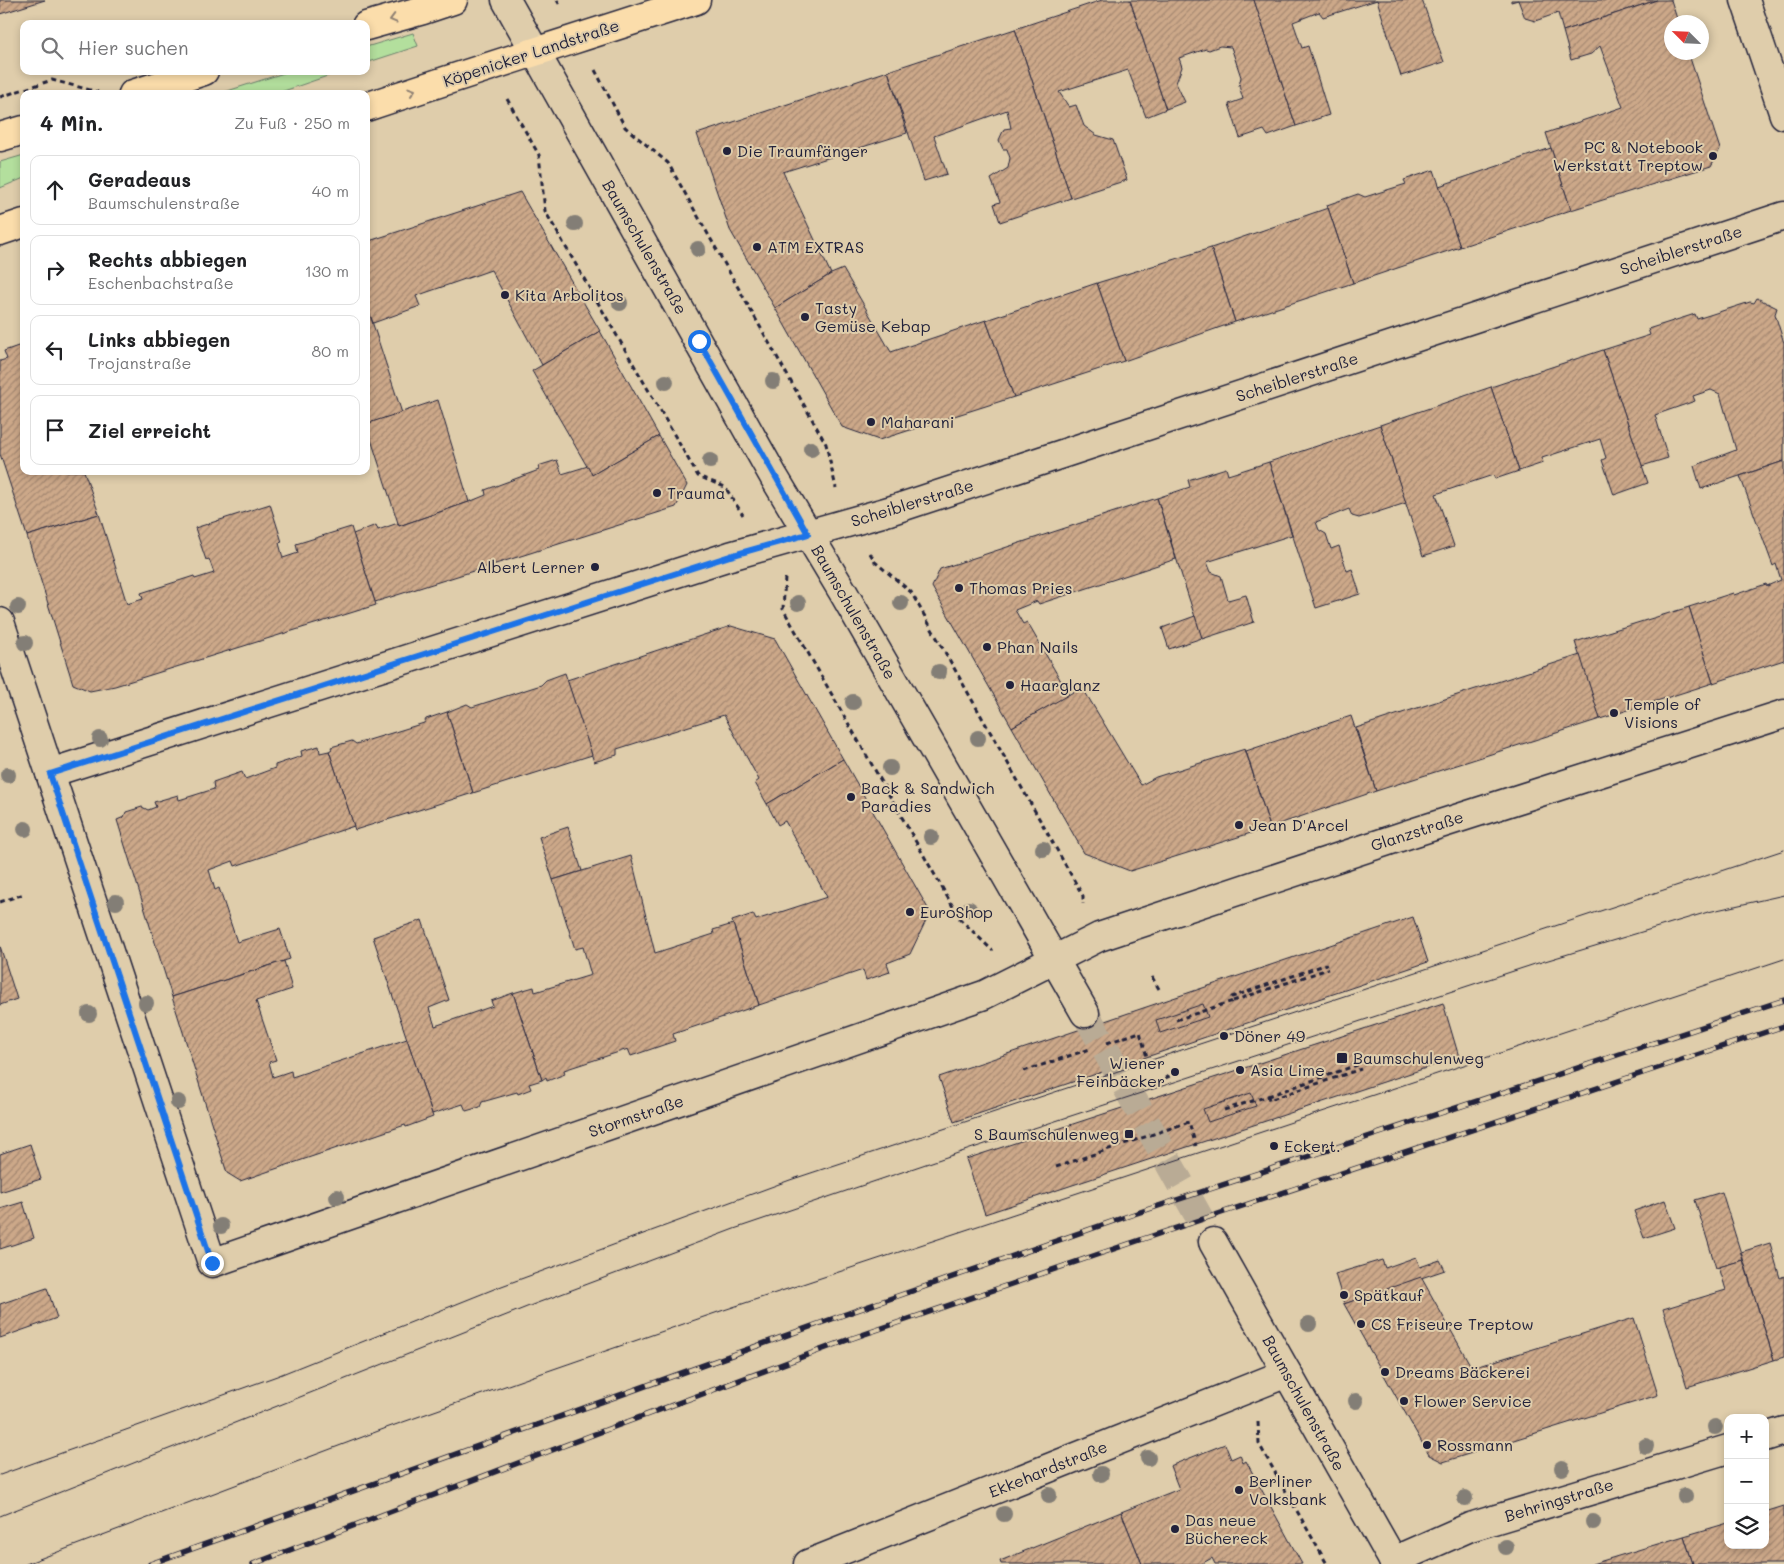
<!DOCTYPE html>
<html lang="de">
<meta charset="utf-8">
<style>
:root{--surface:#fff;--page:#f2f2f2;--text:#202124;--muted:#757577;--line:#e0e0e0}
body{margin:0;font-family:Mali,sans-serif;background:var(--page);color:var(--text)}
.controls{position:absolute;right:15px;bottom:15px;display:grid;overflow:hidden;border-radius:10px;box-shadow:0 2px 8px #0003}
.controls button{width:45px;height:45px;display:grid;place-items:center;padding:0;border:0;border-bottom:1px solid var(--line);background:var(--surface);color:var(--text);font:25px sans-serif}
.compass{position:absolute;left:1664px;top:15px;width:45px;height:45px;border-radius:50%;background:var(--surface);box-shadow:0 2px 8px #0003;rotate:294deg}
.stop{position:absolute;width:15px;height:15px;margin:-11px;border:4px solid #1a73e8;border-radius:50%;background:#fff}
.stop.end{background:#1a73e8;border-color:#fff;box-shadow:0 1px 5px #0008}
.list{margin:0;padding:0;list-style:none}
h2{display:flex;justify-content:space-between;align-items:center;height:65px;margin:0;padding:0 20px;font-size:21px}
h2 small{font-size:16px;font-weight:400;color:var(--muted)}
.list li{display:grid;grid-template-columns:32px 1fr auto;gap:15px;align-items:center;box-sizing:border-box;height:70px;margin:0 10px 10px;padding:0 10px;border:1px solid var(--line);border-radius:10px}
.list b{display:block;font-size:19px;white-space:nowrap}
.list p{margin:0;font-size:16px;white-space:nowrap;color:var(--muted)}
.list em{font-size:16px;font-style:normal;color:var(--muted)}
.icon{flex:none;width:28px;height:28px;fill:none;stroke:currentColor;stroke-width:2;stroke-linecap:round;stroke-linejoin:round}
.map{position:relative;flex:none;width:1784px;height:1564px;overflow:hidden}
.search{position:absolute;background:var(--surface);box-shadow:0 2px 8px #0003;left:20px;top:20px;width:350px;height:55px;display:flex;align-items:center;gap:12px;box-sizing:border-box;padding:0 18px;border-radius:10px;color:var(--muted);font-size:19px}
.panel{position:absolute;background:var(--surface);box-shadow:0 2px 8px #0003;left:20px;top:90px;width:350px;height:385px;border-radius:10px}
.map>svg:first-child{display:block}
.grass{fill:#b3df9d;stroke:#6a806c}
.building{fill:url(#building-hatch);stroke:#22223b}
.lines{fill:none;stroke-linecap:round;stroke-linejoin:round}
.secondary-tunnel{stroke:#b9ab95;stroke-width:28;stroke-dasharray:28 14;stroke-linecap:butt}
.minor-casing{stroke:#22223b;stroke-width:31}
.secondary-casing{stroke:#22223b;stroke-width:31}
.primary-casing{stroke:#22223b;stroke-width:31}
.path{stroke:#22223b;stroke-width:3;stroke-dasharray:5 4;stroke-linecap:butt}
.minor{stroke:#dfcdab;stroke-width:28}
.secondary{stroke:#dfcdab;stroke-width:28}
.primary{stroke:#fbddab;stroke-width:28}
.tram{stroke:#22223b;stroke-width:1}
.rail-casing{stroke:#22223b;stroke-width:5.5}
.rail{stroke:#dfcdab;stroke-width:4;stroke-dasharray:11;stroke-linecap:butt}
.tree{fill:#837e76}
.oneway{stroke:#8e8073}
.route{stroke:#1a73e8;stroke-width:6}
.poi-dot{fill:#22223b;stroke:#dfcdab;stroke-width:2}
.labels{text-anchor:middle;stroke-width:4;stroke-linejoin:round;paint-order:stroke}
.street-label{font-size:16px;fill:#22223b;stroke:#dfcdab}
.poi-label{font-size:16px;fill:#22223b;stroke:#dfcdab;text-anchor:start}
</style>
<div class="map">
<svg width="1784" height="1564" viewBox="0 0 1784 1564">
<defs>
<pattern id="building-hatch" width="6" height="6" patternUnits="userSpaceOnUse" patternTransform="scale(1.25)"><rect width="6" height="6" fill="#cca889"/><path d="M-1 1l2-2M0 6l6-6M5 7l2-2" fill="none" stroke="#a58871"/></pattern>
</defs>
<rect width="100%" height="100%" fill="#dfcdab"/>
<filter id="ink" filterUnits="userSpaceOnUse"><feTurbulence type="fractalNoise" baseFrequency=".02" numOctaves="2"/><feDisplacementMap in="SourceGraphic" scale="10" xChannelSelector="R" yChannelSelector="G"/><feConvolveMatrix kernelMatrix="1 2 1 2 8 2 1 2 1" color-interpolation-filters="sRGB"/></filter>
<g filter="url(#ink)">
<g class="grass">
<polygon points="413,33 418,46 366,63 366,47"/>
<polygon points="290,71 342,71 275,94 218,94"/>
<polygon points="24,155 24,178 0,188 0,162"/>
</g>
<g class="building">
<polygon points="0,0 45,0 0,14"/>
<polygon points="1102,0 1130,0 1166,109 1146,117 1128,70 1059,92 1069,107 1076,105 1084,126 1096,135 1113,140 1127,180 1071,198 1015,29"/>
<polygon points="1130,0 1254,0 1296,126 1268,136 1264,130 1240,138 1229,104 1243,99 1239,86 1241,77 1231,47 1220,46 1209,50 1206,49 1179,58 1182,67 1176,83 1185,102 1166,109"/>
<polygon points="1254,0 1377,0 1323,17 1319,12 1293,22 1302,48 1308,46 1329,115 1296,126"/>
<polygon points="1377,0 1422,0 1444,62 1401,76"/>
<polygon points="1511,0 1657,0 1563,31 1558,13 1535,21 1525,18 1518,0 1511,2"/>
<polygon points="1657,0 1671,0 1678,22 1672,22 1672,52 1688,52 1720,149 1711,166 1571,210 1546,133 1623,107 1600,46 1591,54 1571,60 1563,31"/>
<polygon points="1015,29 1071,198 1000,222 994,204 1000,202 991,179 1008,168 1010,158 1007,149 1003,149 999,140 1004,129 1011,128 1007,110 934,136 947,174 924,181 888,71"/>
<polygon points="888,71 907,133 783,172 831,274 775,308 730,230 697,134"/>
<polygon points="1551,148 1571,210 1460,247 1439,186"/>
<polygon points="1434,170 1460,247 1353,283 1327,205 1358,194 1365,197 1406,184 1404,180"/>
<polygon points="520,192 600,331 542,365 491,270 416,296 420,306 373,323 366,303 366,242"/>
<polygon points="1328,208 1353,283 1235,322 1211,248"/>
<polygon points="1211,248 1235,322 1124,361 1097,283"/>
<polygon points="843,269 891,352 986,320 1014,397 879,440 842,427 775,308 831,274"/>
<polygon points="1097,283 1124,361 1014,397 986,320"/>
<polygon points="1757,298 1777,308 1775,314 1784,343 1784,461 1701,489 1694,466 1736,450 1720,394 1711,390 1693,396 1695,401 1655,415 1668,458 1642,466 1603,350 1650,335 1648,329 1695,314 1697,319 1750,302 1754,303"/>
<polygon points="366,303 402,413 366,424"/>
<polygon points="600,331 659,436 592,475 532,371"/>
<polygon points="24,344 24,471 84,471 99,514 27,536 0,454 0,361 7,359 4,351"/>
<polygon points="1603,350 1648,483 1614,495 1602,460 1606,458 1600,439 1542,458 1543,463 1519,471 1491,387"/>
<polygon points="1491,387 1519,471 1495,479 1493,475 1436,494 1454,546 1423,556 1380,425"/>
<polygon points="438,400 469,502 399,526 366,424"/>
<polygon points="1380,425 1406,503 1359,518 1352,516 1349,509 1316,522 1319,530 1326,534 1331,549 1339,546 1347,571 1352,569 1360,594 1316,608 1269,462"/>
<polygon points="659,436 687,485 676,507 375,602 353,534 376,525 378,530 398,523 399,526 469,502 486,495 485,490 539,470 538,466 557,460 562,474 588,466 592,475"/>
<polygon points="1784,461 1784,660 1713,683 1689,607 1733,593 1734,595 1766,584 1767,586 1781,580 1776,564 1773,566 1740,476"/>
<polygon points="1269,462 1292,535 1207,562 1211,572 1221,576 1228,600 1246,595 1254,622 1202,639 1157,498 1190,487 1188,480 1226,468 1228,475"/>
<polygon points="1157,498 1176,559 1039,604 1037,601 1015,610 1023,624 1027,622 1069,695 1012,727 932,587 940,569"/>
<polygon points="270,504 282,542 279,543 283,558 298,553 296,544 351,527 376,605 115,686 90,691 73,684 27,536 99,514 127,604 143,599 141,593 194,576 195,579 214,573 209,559 206,560 195,528"/>
<polygon points="1689,607 1713,683 1600,719 1575,642"/>
<polygon points="1195,616 1202,638 1169,649 1162,628"/>
<polygon points="731,626 775,639 843,759 767,804 755,783 759,780 724,715 617,749 617,755 594,762 567,680"/>
<polygon points="1580,655 1600,719 1376,791 1356,728"/>
<polygon points="565,673 592,755 473,793 447,712 467,704 472,707 541,685 546,680"/>
<polygon points="1082,687 1141,785 1156,777 1245,749 1270,827 1130,871 1084,853 1012,727"/>
<polygon points="447,712 473,793 355,830 329,751 332,749 331,747 352,741 356,744 424,723 426,719"/>
<polygon points="1351,716 1376,791 1270,827 1246,751"/>
<polygon points="319,746 320,753 329,751 354,826 235,866 233,861 209,870 215,890 219,888 237,942 280,929 290,959 172,997 117,820 124,817 126,812 142,807 148,810 156,807 154,802 178,795 179,800 214,789 213,782 242,772 245,779 275,768 275,765 302,756 301,751"/>
<polygon points="843,759 930,912 910,954 887,963 890,972 866,980 863,970 759,1005 732,921 753,914 756,920 827,897 785,821 778,825 767,804"/>
<polygon points="568,827 582,871 553,880 539,837"/>
<polygon points="631,856 655,953 714,934 713,930 733,924 759,1005 673,1034 675,1041 631,1056 628,1049 564,1070 565,1074 547,1081 546,1077 542,1080 513,993 534,987 535,992 591,975 583,947 575,949 553,880"/>
<polygon points="1413,917 1428,962 954,1122 939,1077"/>
<polygon points="422,920 449,1000 429,1008 435,1026 493,1006 491,1001 513,993 542,1080 529,1084 531,1089 518,1094 517,1092 482,1102 480,1107 466,1111 463,1104 432,1114 373,937"/>
<polygon points="0,946 17,999 0,1005"/>
<polygon points="284,961 292,989 256,1001 276,1060 269,1062 273,1077 291,1071 292,1077 407,1039 433,1117 406,1127 405,1125 240,1181 227,1173 172,997"/>
<polygon points="1443,1003 1459,1057 985,1214 966,1159"/>
<polygon points="1203,1004 1208,1017 1160,1033 1156,1020"/>
<polygon points="1251,1093 1256,1106 1208,1122 1203,1109"/>
<polygon points="30,1144 41,1179 0,1192 0,1154"/>
<polygon points="1722,1192 1743,1260 1716,1268 1695,1200"/>
<polygon points="1665,1200 1675,1228 1644,1238 1634,1211"/>
<polygon points="23,1202 34,1238 0,1249 0,1209"/>
<polygon points="1770,1243 1780,1278 1784,1276 1784,1357 1774,1360 1741,1252"/>
<polygon points="1416,1257 1420,1267 1440,1260 1445,1270 1344,1304 1335,1274 1382,1260 1385,1268"/>
<polygon points="1743,1260 1774,1360 1687,1387 1663,1309 1726,1290 1719,1267"/>
<polygon points="1421,1277 1472,1368 1634,1318 1658,1395 1443,1462 1429,1455 1344,1304"/>
<polygon points="47,1288 57,1318 0,1338 0,1304"/>
<polygon points="1225,1444 1231,1459 1240,1455 1243,1463 1246,1461 1302,1564 1215,1564 1212,1558 1201,1564 1142,1564 1121,1512 1179,1489 1170,1466"/>
<polygon points="1784,1506 1784,1564 1693,1564 1684,1536 1728,1523 1728,1545 1765,1545 1765,1512"/>
<polygon points="1121,1512 1142,1564 1001,1564 1000,1561"/>
<polygon points="1684,1536 1693,1564 1592,1564"/>
</g>
<g class="lines">
<polyline class="secondary-tunnel" points="1085,1013 1213,1242"/>
<g class="minor-casing">
<g id="minor">
<polyline points="1745,0 1784,115"/>
<polyline points="0,622 212,1263 984,995 1099,937 1409,834 1784,714"/>
<polyline points="50,773 730,556 889,511 1784,216"/>
<polyline points="1765,1437 1784,1431"/>
<polyline points="1393,1561 1470,1527 1728,1449"/>
<polyline points="808,1564 1287,1373"/>
</g>
</g>
<g class="secondary-casing">
<g id="secondary">
<polyline points="506,0 774,477 843,592 1085,1013"/>
<polyline points="1213,1242 1395,1564"/>
</g>
</g>
<g class="primary-casing">
<g id="primary">
<polyline points="366,26 423,10 453,0"/>
<polyline points="133,94 204,71"/>
<path d="M366,107C476,70 586,36 696,0"/>
<polyline points="0,137 24,130"/>
<polyline points="0,231 24,223"/>
</g>
</g>
<g class="path">
<polyline points="557,0 561,7"/>
<polyline points="595,70 625,127 668,163 826,444 836,488"/>
<polyline points="0,97 52,80 98,92"/>
<polyline points="507,99 539,155 545,211 698,476 725,487 743,515"/>
<polyline points="870,553 875,562 911,592 1083,896 1083,904"/>
<polyline points="785,578 783,609 960,919 993,951"/>
<polyline points="0,902 24,894"/>
<polyline points="1152,977 1159,989"/>
<polyline points="1233,1001 1328,969"/>
<polyline points="1176,1020 1233,1001 1232,997 1327,964"/>
<polyline points="1107,1043 1140,1032 1147,1057"/>
<polyline points="1024,1071 1090,1049"/>
<polyline points="1165,1078 1175,1074"/>
<polyline points="1268,1096 1360,1064"/>
<polyline points="1224,1110 1268,1096 1269,1100 1361,1069"/>
<polyline points="1056,1167 1189,1122 1196,1146"/>
<polyline points="1258,1422 1259,1444 1327,1564"/>
</g>
<use href="#minor" class="minor"/>
<use href="#secondary" class="secondary"/>
<use href="#primary" class="primary"/>
<g class="tram">
<polyline points="0,1475 277,1376 499,1287 790,1180 1784,850"/>
<polyline points="0,1516 532,1305 734,1229 970,1149 1535,964 1708,912 1784,895"/>
<polyline points="26,1564 389,1427 542,1373 721,1311 1784,959"/>
</g>
<g class="rail-casing">
<g id="rail">
<polyline points="150,1564 843,1315 1131,1215 1784,1000"/>
<polyline points="253,1564 568,1444 850,1339 1143,1239 1784,1026"/>
</g>
</g>
<use href="#rail" class="rail"/>
</g>
<g class="tree">
<circle cx="575" cy="224" r="8"/>
<circle cx="698" cy="249" r="8"/>
<circle cx="620" cy="303" r="8"/>
<circle cx="773" cy="381" r="8"/>
<circle cx="666" cy="382" r="8"/>
<circle cx="811" cy="449" r="8"/>
<circle cx="710" cy="461" r="8"/>
<circle cx="798" cy="603" r="8"/>
<circle cx="901" cy="603" r="8"/>
<circle cx="18" cy="607" r="8"/>
<circle cx="25" cy="643" r="8"/>
<circle cx="939" cy="672" r="8"/>
<circle cx="853" cy="702" r="8"/>
<circle cx="978" cy="738" r="8"/>
<circle cx="100" cy="739" r="8"/>
<circle cx="890" cy="768" r="8"/>
<circle cx="8" cy="775" r="8"/>
<circle cx="25" cy="829" r="8"/>
<circle cx="931" cy="837" r="8"/>
<circle cx="1043" cy="849" r="8"/>
<circle cx="116" cy="902" r="8"/>
<circle cx="969" cy="909" r="8"/>
<circle cx="146" cy="1003" r="8"/>
<circle cx="89" cy="1014" r="8"/>
<circle cx="178" cy="1102" r="8"/>
<circle cx="337" cy="1197" r="8"/>
<circle cx="221" cy="1226" r="8"/>
<circle cx="1309" cy="1324" r="8"/>
<circle cx="1356" cy="1401" r="8"/>
<circle cx="1715" cy="1427" r="8"/>
<circle cx="1646" cy="1446" r="8"/>
<circle cx="1148" cy="1458" r="8"/>
<circle cx="1562" cy="1468" r="8"/>
<circle cx="1101" cy="1474" r="8"/>
<circle cx="1049" cy="1495" r="8"/>
<circle cx="1685" cy="1496" r="8"/>
<circle cx="1465" cy="1498" r="8"/>
<circle cx="1004" cy="1514" r="8"/>
<circle cx="1593" cy="1522" r="8"/>
<circle cx="1506" cy="1547" r="8"/>
</g>
<defs><path id="oneway-chevron" d="M-2-3.5L2.5 0L-2 3.5" fill="none" stroke-width="1.6" stroke-linecap="round" stroke-linejoin="round" transform="scale(1.25)"/></defs>
<g class="oneway">
<use href="#oneway-chevron" transform="translate(393 19) rotate(165)"/>
<use href="#oneway-chevron" transform="translate(412 91) rotate(-18)"/>
</g>
</g>
<g class="lines" filter="url(#ink)">
<polyline class="route" points="212,1263 50,774 730,556 808,534 699,341"/>
</g>
<g class="poi-dot">
<circle cx="727" cy="151" r="5"/>
<circle cx="1713" cy="156" r="5"/>
<circle cx="757" cy="247" r="5"/>
<circle cx="505" cy="295" r="5"/>
<circle cx="805" cy="317" r="5"/>
<circle cx="871" cy="422" r="5"/>
<circle cx="657" cy="493" r="5"/>
<circle cx="595" cy="567" r="5"/>
<circle cx="959" cy="588" r="5"/>
<circle cx="987" cy="647" r="5"/>
<circle cx="1010" cy="685" r="5"/>
<circle cx="1614" cy="713" r="5"/>
<circle cx="851" cy="797" r="5"/>
<circle cx="1239" cy="825" r="5"/>
<circle cx="910" cy="912" r="5"/>
<circle cx="1224" cy="1036" r="5"/>
<rect x="1336" y="1052" width="12" height="12" rx="2.5"/>
<circle cx="1240" cy="1070" r="5"/>
<circle cx="1175" cy="1072" r="5"/>
<rect x="1124" y="1129" width="10" height="10" rx="2.5"/>
<circle cx="1274" cy="1146" r="5"/>
<circle cx="1344" cy="1295" r="5"/>
<circle cx="1361" cy="1324" r="5"/>
<circle cx="1385" cy="1372" r="5"/>
<circle cx="1404" cy="1401" r="5"/>
<circle cx="1427" cy="1445" r="5"/>
<circle cx="1239" cy="1490" r="5"/>
<circle cx="1175" cy="1529" r="5"/>
</g>
<g class="labels">
<g class="street-label">
<text transform="translate(531 53) rotate(-18)" y="6">Köpenicker Landstraße</text>
<text transform="translate(645 247) rotate(60)" y="6">Baumschulenstraße</text>
<text transform="translate(1681 250) rotate(-18)" y="6">Scheiblerstraße</text>
<text transform="translate(1297 377) rotate(-18)" y="6">Scheiblerstraße</text>
<text transform="translate(912 503) rotate(-17)" y="6">Scheiblerstraße</text>
<text transform="translate(854 612) rotate(60)" y="6">Baumschulenstraße</text>
<text transform="translate(1417 831) rotate(-18)" y="6">Glanzstraße</text>
<text transform="translate(636 1116) rotate(-19)" y="6">Stormstraße</text>
<text transform="translate(1304 1403) rotate(61)" y="6">Baumschulenstraße</text>
<text transform="translate(1048 1469) rotate(-22)" y="6">Ekkehardstraße</text>
<text transform="translate(1559 1500) rotate(-17)" y="6">Behringstraße</text>
</g>
<g class="poi-label">
<text x="1703" y="153" text-anchor="end">PC &amp; Notebook<tspan x="1703" dy="18">Werkstatt Treptow</tspan></text>
<text x="737" y="157">Die Traumfänger</text>
<text x="767" y="253">ATM EXTRAS</text>
<text x="515" y="301">Kita Arbolitos</text>
<text x="815" y="314">Tasty<tspan x="815" dy="18">Gemüse Kebap</tspan></text>
<text x="881" y="428">Maharani</text>
<text x="667" y="499">Trauma</text>
<text x="585" y="573" text-anchor="end">Albert Lerner</text>
<text x="969" y="594">Thomas Pries</text>
<text x="997" y="653">Phan Nails</text>
<text x="1020" y="691">Haarglanz</text>
<text x="1624" y="710">Temple of<tspan x="1624" dy="18">Visions</tspan></text>
<text x="861" y="794">Back &amp; Sandwich<tspan x="861" dy="18">Paradies</tspan></text>
<text x="1249" y="831">Jean D'Arcel</text>
<text x="920" y="918">EuroShop</text>
<text x="1234" y="1042">Döner 49</text>
<text x="1353" y="1064">Baumschulenweg</text>
<text x="1165" y="1069" text-anchor="end">Wiener<tspan x="1165" dy="18">Feinbäcker</tspan></text>
<text x="1250" y="1076">Asia Lime</text>
<text x="1119" y="1140" text-anchor="end">S Baumschulenweg</text>
<text x="1284" y="1152">Eckert.</text>
<text x="1354" y="1301">Spätkauf</text>
<text x="1371" y="1330">CS Friseure Treptow</text>
<text x="1395" y="1378">Dreams Bäckerei</text>
<text x="1414" y="1407">Flower Service</text>
<text x="1437" y="1451">Rossmann</text>
<text x="1249" y="1487">Berliner<tspan x="1249" dy="18">Volksbank</tspan></text>
<text x="1185" y="1526">Das neue<tspan x="1185" dy="18">Büchereck</tspan></text>
</g>
</g>
</svg>
<div class="controls">
<button>+</button>
<button>−</button>
<button><svg class="icon" aria-label="layers" viewBox="0 0 24 24"><path d="M12 4l9 5-9 5-9-5zM3 14l9 5 9-5"/></svg></button>
</div>
<svg class="compass" viewBox="-18 -18 36 36"><path d="M0-13l5 13h-10z" fill="#e53935"/><path d="M0 13l5-13h-10z" fill="#757577"/></svg>
<div class="stop" style="left:699px;top:341px"></div>
<div class="stop end" style="left:212px;top:1263px"></div>
<div class="search"><svg class="icon" aria-label="search" viewBox="0 0 24 24"><circle cx="10" cy="10" r="6"/><path d="M15 15l6 6"/></svg>Hier suchen</div>
<section class="panel">
<h2>4 Min.<small>Zu Fuß · 250 m</small></h2>
<ul class="list">
<li><svg class="icon" aria-label="ahead" viewBox="0 0 24 24"><path d="M12 20V5M6 11l6-6 6 6"/></svg><div><b>Geradeaus</b><p>Baumschulenstraße</p></div><em>40 m</em></li>
<li><svg class="icon" aria-label="right" viewBox="0 0 24 24"><path d="M7 20v-9h11M14 6l5 5-5 5"/></svg><div><b>Rechts abbiegen</b><p>Eschenbachstraße</p></div><em>130 m</em></li>
<li><svg class="icon" aria-label="left" viewBox="0 0 24 24"><path d="M17 20v-9H6M10 6l-5 5 5 5"/></svg><div><b>Links abbiegen</b><p>Trojanstraße</p></div><em>80 m</em></li>
<li><svg class="icon" aria-label="arrive" viewBox="0 0 24 24"><path d="M6 21V4h12l-3 4 3 4H6"/></svg><div><b>Ziel erreicht</b></div></li>
</ul>
</section>
</div>
